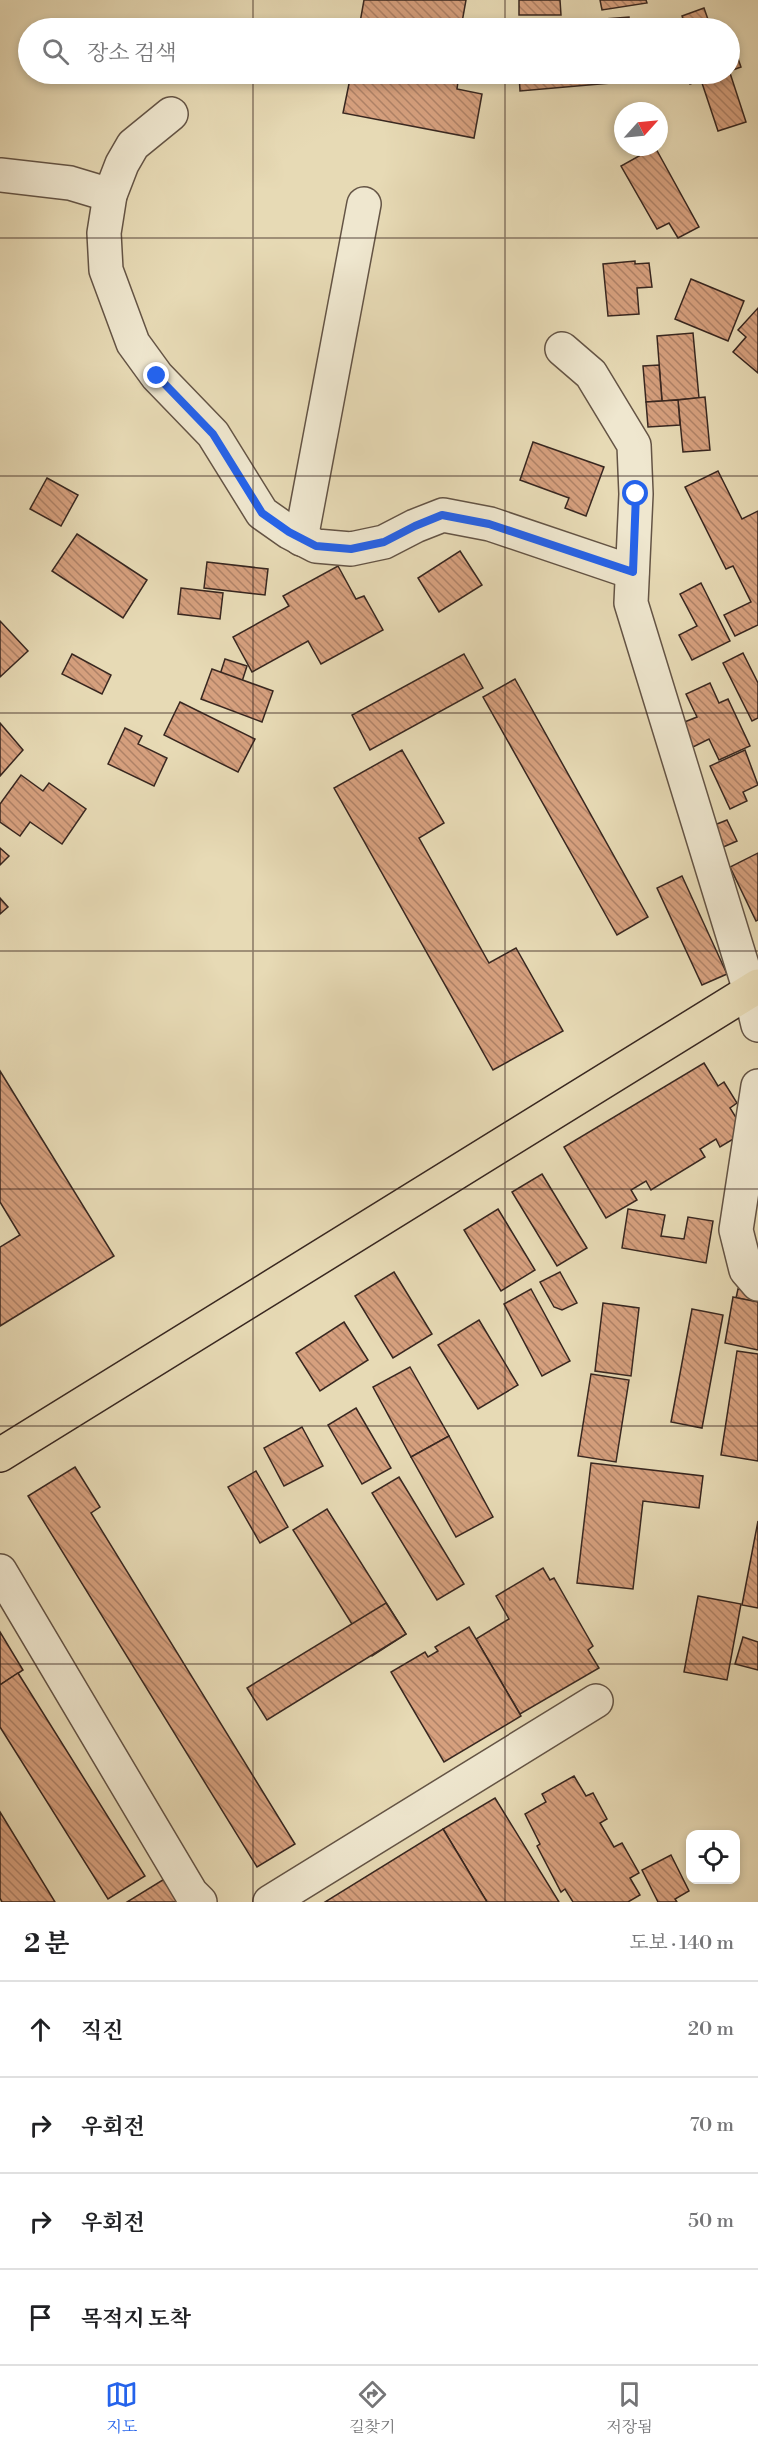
<!DOCTYPE html>
<html lang="ko">
<meta charset="utf-8">
<style>
:root{--surface:#fff;--page:#f6f6f6;--text:#202124;--muted:#757577;--line:#e0e0e0;--accent:#2563eb}
body{margin:0;font-family:"Libre Bodoni","Noto Serif KR",serif;background:var(--page);color:var(--text)}
.controls{position:absolute;right:18px;bottom:18px;display:grid;overflow:hidden;border-radius:12px;box-shadow:0 3px 9px #0003}
.controls button{width:54px;height:54px;display:grid;place-items:center;padding:0;border:0;border-bottom:2px solid var(--line);background:var(--surface);color:var(--text);font:30px sans-serif}
.compass{position:absolute;left:614px;top:102px;width:54px;height:54px;border-radius:50%;background:var(--surface);box-shadow:0 3px 9px #0003;rotate:63deg}
.stop{position:absolute;width:18px;height:18px;margin:-14px;border:4px solid #2563eb;border-radius:50%;background:#fff}
.stop.end{background:#2563eb;border-color:#fff;box-shadow:0 2px 6px #0008}
.list{margin:0;padding:0;list-style:none}
h2{display:flex;justify-content:space-between;align-items:center;height:78px;margin:0;padding:0 24px;font-size:26px}
h2 small{font-size:20px;font-weight:400;color:var(--muted)}
.list li{display:grid;grid-template-columns:39px 1fr auto;gap:18px;align-items:center;box-sizing:border-box;height:96px;padding:0 24px;border-top:2px solid var(--line)}
.list b{display:block;font-size:22px;white-space:nowrap}
.list em{font-size:20px;font-style:normal;color:var(--muted)}
.icon{flex:none;width:33px;height:33px;fill:none;stroke:currentColor;stroke-width:2;stroke-linecap:round;stroke-linejoin:round}
.map{position:relative;flex:none;width:758px;height:1902px;overflow:hidden}
.search{position:absolute;background:var(--surface);box-shadow:0 3px 9px #0003;left:18px;right:18px;top:18px;height:66px;display:flex;align-items:center;gap:15px;box-sizing:border-box;padding:0 21px;border-radius:33px;color:var(--muted);font-size:22px}
.sheet{height:462px;background:var(--surface)}
nav{display:flex;justify-content:space-around;align-items:center;box-sizing:border-box;height:84px;border-top:2px solid var(--line);background:var(--surface);font-size:16px;color:var(--muted)}
nav a{display:grid;justify-items:center;gap:3px}
nav .on{color:var(--accent)}
.map>svg:first-child{display:block}
.building{fill:url(#building-back-hatch);stroke:#382720;stroke-width:1.5}
.lines{fill:none;stroke-linecap:round;stroke-linejoin:round}
.minor-casing{stroke:#645445;stroke-width:36}
.major-casing{stroke:#382720;stroke-width:36}
.minor{stroke:#efe7cf;stroke-width:33}
.major{stroke:#e7dab5;stroke-width:33}
.route{stroke:#2563eb;stroke-width:8}
.grid{fill:none;stroke:#382720;stroke-width:1.5;stroke-opacity:0.55}
</style>
<div class="map">
<svg width="758" height="1902" viewBox="0 0 758 1902">
<defs>
<pattern id="building-back-hatch" width="6" height="6" patternUnits="userSpaceOnUse" patternTransform="scale(1.5)"><rect width="6" height="6" fill="#d6a07e"/><path d="M-1 5l2 2M0 0l6 6M5-1l2 2" fill="none" stroke="#af8267"/></pattern>
</defs>
<rect width="100%" height="100%" fill="#e7dab5"/>
<filter id="stains"><feTurbulence type="fractalNoise" baseFrequency=".00333" numOctaves="4"/><feColorMatrix values="0 0 0 0 .2 0 0 0 0 .09 0 0 0 0 .02 0 0 0 .5 -.17"/></filter>
<radialGradient id="worn" r=".72"><stop offset=".6" stop-color="#630" stop-opacity="0"/><stop offset="1" stop-color="#630" stop-opacity=".3"/></radialGradient>
<g class="building">
<polygon points="364,0 466,0 461,28 359,28"/>
<polygon points="519,0 560,0 561,15 519,15"/>
<polygon points="600,0 646,0 647,3 602,10"/>
<polygon points="704,8 711,28 686,28 682,16"/>
<polygon points="629,17 630,28 515,28 515,26"/>
<polygon points="734,47 741,67 730,71 730,48"/>
<polygon points="730,73 746,122 718,131 701,80 690,84 686,74"/>
<polygon points="351,74 459,74 457,89 482,94 474,138 343,113"/>
<polygon points="519,74 634,74 634,81 520,91"/>
<polygon points="655,147 699,227 678,238 669,223 657,229 621,166"/>
<polygon points="635,261 635,264 649,263 652,287 637,288 639,314 608,316 603,264"/>
<polygon points="691,279 744,301 728,341 675,319"/>
<polygon points="758,308 758,373 733,352 746,337 738,330"/>
<polygon points="693,333 699,398 662,401 657,336"/>
<polygon points="659,365 662,401 646,402 643,366"/>
<polygon points="705,397 710,450 683,452 678,400"/>
<polygon points="678,400 680,425 648,427 646,402"/>
<polygon points="533,442 604,467 586,516 565,508 569,498 520,480"/>
<polygon points="718,471 742,519 758,511 758,625 735,636 724,615 751,602 733,566 726,569 685,487"/>
<polygon points="47,478 78,495 61,526 30,509"/>
<polygon points="77,534 147,580 123,618 52,571"/>
<polygon points="460,551 482,585 439,612 418,578"/>
<polygon points="207,562 268,569 265,595 204,588"/>
<polygon points="338,566 356,599 364,596 383,630 321,664 308,641 252,672 233,637 289,606 283,596"/>
<polygon points="701,583 730,641 692,660 679,635 697,626 680,594"/>
<polygon points="181,588 223,593 220,619 178,614"/>
<polygon points="0,621 28,651 0,677"/>
<polygon points="743,653 758,683 758,718 752,721 723,663"/>
<polygon points="72,654 111,675 102,694 62,674"/>
<polygon points="464,654 483,688 370,750 352,715"/>
<polygon points="225,659 247,666 238,694 216,687"/>
<polygon points="212,669 273,691 262,722 201,699"/>
<polygon points="515,679 648,917 617,935 483,697"/>
<polygon points="710,683 719,703 728,699 750,746 719,760 709,739 693,747 682,723 697,717 686,694"/>
<polygon points="180,702 255,739 238,772 164,735"/>
<polygon points="0,723 23,750 0,776"/>
<polygon points="125,728 142,736 138,744 167,758 154,786 108,764"/>
<polygon points="402,750 444,823 419,838 489,963 516,948 563,1031 493,1070 334,788"/>
<polygon points="745,750 758,785 743,792 747,801 730,809 710,766"/>
<polygon points="21,775 43,791 49,783 86,809 62,844 30,822 20,836 0,822 0,804"/>
<polygon points="727,820 737,841 721,848 712,826"/>
<polygon points="0,848 9,856 0,865"/>
<polygon points="758,853 758,920 756,921 730,867"/>
<polygon points="682,876 727,974 702,985 657,888"/>
<polygon points="0,898 8,907 0,914"/>
<polygon points="704,1063 718,1086 724,1082 737,1103 730,1108 745,1132 720,1147 716,1139 700,1149 705,1157 651,1190 646,1181 631,1190 637,1200 606,1218 564,1147"/>
<polygon points="0,1071 114,1256 0,1326 0,1247 20,1235 0,1202"/>
<polygon points="542,1174 587,1248 557,1266 512,1192"/>
<polygon points="498,1209 535,1270 501,1291 464,1230"/>
<polygon points="628,1209 665,1215 661,1236 684,1239 688,1217 713,1221 706,1263 622,1248"/>
<polygon points="394,1272 432,1334 393,1358 355,1296"/>
<polygon points="560,1272 577,1303 562,1310 554,1307 540,1282"/>
<polygon points="531,1289 570,1361 542,1376 504,1304"/>
<polygon points="738,1289 758,1293 758,1302 736,1298"/>
<polygon points="733,1297 758,1302 758,1350 725,1343"/>
<polygon points="603,1303 639,1308 631,1376 595,1371"/>
<polygon points="692,1309 723,1315 702,1428 671,1422"/>
<polygon points="479,1320 518,1385 478,1409 438,1345"/>
<polygon points="344,1322 368,1360 320,1391 296,1353"/>
<polygon points="737,1351 758,1354 758,1461 721,1455"/>
<polygon points="410,1367 449,1436 411,1457 373,1387"/>
<polygon points="591,1374 629,1380 616,1462 578,1456"/>
<polygon points="356,1408 391,1468 362,1484 328,1425"/>
<polygon points="302,1427 323,1466 284,1486 264,1448"/>
<polygon points="449,1436 493,1517 456,1537 411,1457"/>
<polygon points="591,1463 703,1476 699,1508 643,1501 633,1589 577,1583"/>
<polygon points="75,1467 100,1507 91,1513 295,1844 257,1867 28,1496"/>
<polygon points="256,1471 288,1527 260,1543 228,1487"/>
<polygon points="399,1477 464,1584 437,1600 372,1493"/>
<polygon points="327,1509 406,1634 372,1656 293,1530"/>
<polygon points="758,1521 758,1608 742,1605"/>
<polygon points="543,1568 550,1580 554,1578 593,1646 588,1650 599,1668 520,1714 476,1639 509,1619 496,1596"/>
<polygon points="698,1596 741,1604 727,1680 684,1672"/>
<polygon points="386,1603 406,1634 267,1720 247,1688"/>
<polygon points="469,1627 521,1716 444,1762 391,1672 425,1652 428,1657 438,1651 435,1647"/>
<polygon points="0,1632 23,1670 0,1685"/>
<polygon points="743,1637 758,1642 758,1670 735,1664"/>
<polygon points="18,1673 145,1876 108,1899 0,1727 0,1685"/>
<polygon points="574,1776 586,1796 593,1793 607,1819 600,1823 614,1847 622,1843 639,1873 630,1878 640,1895 628,1902 573,1902 565,1889 561,1892 537,1846 540,1844 525,1814 546,1802 542,1794"/>
<polygon points="495,1798 559,1902 487,1902 443,1829"/>
<polygon points="0,1812 55,1902 2,1902 0,1898"/>
<polygon points="443,1829 487,1902 325,1902"/>
<polygon points="671,1855 689,1891 675,1899 677,1902 658,1902 642,1870"/>
<polygon points="166,1878 188,1902 127,1902"/>
</g>
<g class="lines">
<g class="minor-casing">
<g id="minor">
<polyline points="171,114 133,145 122,164 110,195 104,233 106,270 133,343 157,376 213,434 262,513 289,532 316,546 351,549 384,542 415,526 443,515 490,524 632,572"/>
<polyline points="0,175 70,183 110,195"/>
<polyline points="562,349 591,374 634,445 636,494 631,603 750,991 758,1025"/>
<polyline points="301,539 364,204"/>
<polyline points="758,1086 736,1230 746,1270 758,1284"/>
<polyline points="0,1571 191,1893 200,1902"/>
<polyline points="270,1902 596,1701"/>
</g>
</g>
<g class="major-casing">
<polyline id="major" points="0,1455 758,986"/>
</g>
<use href="#minor" class="minor"/>
<use href="#major" class="major"/>
</g>
<g class="lines">
<polyline class="route" points="157,376 213,434 262,513 289,532 316,546 351,549 384,542 415,526 442,515 489,524 633,572 636,494"/>
</g>
<path class="grid" d="M253,0V28M505,0V28M253,74V1902M505,74V1902M0,238H758M0,476H758M0,713H758M0,951H758M0,1189H758M0,1426H758M0,1664H758"/>
<rect width="100%" height="100%" filter="url(#stains)"/>
<rect width="100%" height="100%" fill="url(#worn)"/>
</svg>
<div class="controls">
<button><svg class="icon" aria-label="locate" viewBox="0 0 24 24"><circle cx="12" cy="12" r="6"/><path d="M12 2v4M12 18v4M2 12h4M18 12h4"/></svg></button>
</div>
<svg class="compass" viewBox="-18 -18 36 36"><path d="M0-13l5 13h-10z" fill="#e53935"/><path d="M0 13l5-13h-10z" fill="#757577"/></svg>
<div class="stop" style="left:636px;top:494px"></div>
<div class="stop end" style="left:157px;top:376px"></div>
<div class="search"><svg class="icon" aria-label="search" viewBox="0 0 24 24"><circle cx="10" cy="10" r="6"/><path d="M15 15l6 6"/></svg>장소 검색</div>
</div>
<section class="sheet">
<h2>2 분<small>도보 · 140 m</small></h2>
<ul class="list">
<li><svg class="icon" aria-label="ahead" viewBox="0 0 24 24"><path d="M12 20V5M6 11l6-6 6 6"/></svg><div><b>직진</b></div><em>20 m</em></li>
<li><svg class="icon" aria-label="right" viewBox="0 0 24 24"><path d="M7 20v-9h11M14 6l5 5-5 5"/></svg><div><b>우회전</b></div><em>70 m</em></li>
<li><svg class="icon" aria-label="right" viewBox="0 0 24 24"><path d="M7 20v-9h11M14 6l5 5-5 5"/></svg><div><b>우회전</b></div><em>50 m</em></li>
<li><svg class="icon" aria-label="arrive" viewBox="0 0 24 24"><path d="M6 21V4h12l-3 4 3 4H6"/></svg><div><b>목적지 도착</b></div></li>
</ul>
</section>
<nav>
<a class="on"><svg class="icon" aria-label="map" viewBox="0 0 24 24"><path d="M3 6l6-2 6 2 6-2v14l-6 2-6-2-6 2zM9 4v14M15 6v14"/></svg>지도</a>
<a><svg class="icon" aria-label="directions" viewBox="0 0 24 24"><path d="M12 3l9 9-9 9-9-9zM9 14v-3h6M13 9l2 2-2 2"/></svg>길찾기</a>
<a><svg class="icon" aria-label="saved" viewBox="0 0 24 24"><path d="M7 4h10v16l-5-4-5 4z"/></svg>저장됨</a>
</nav>
